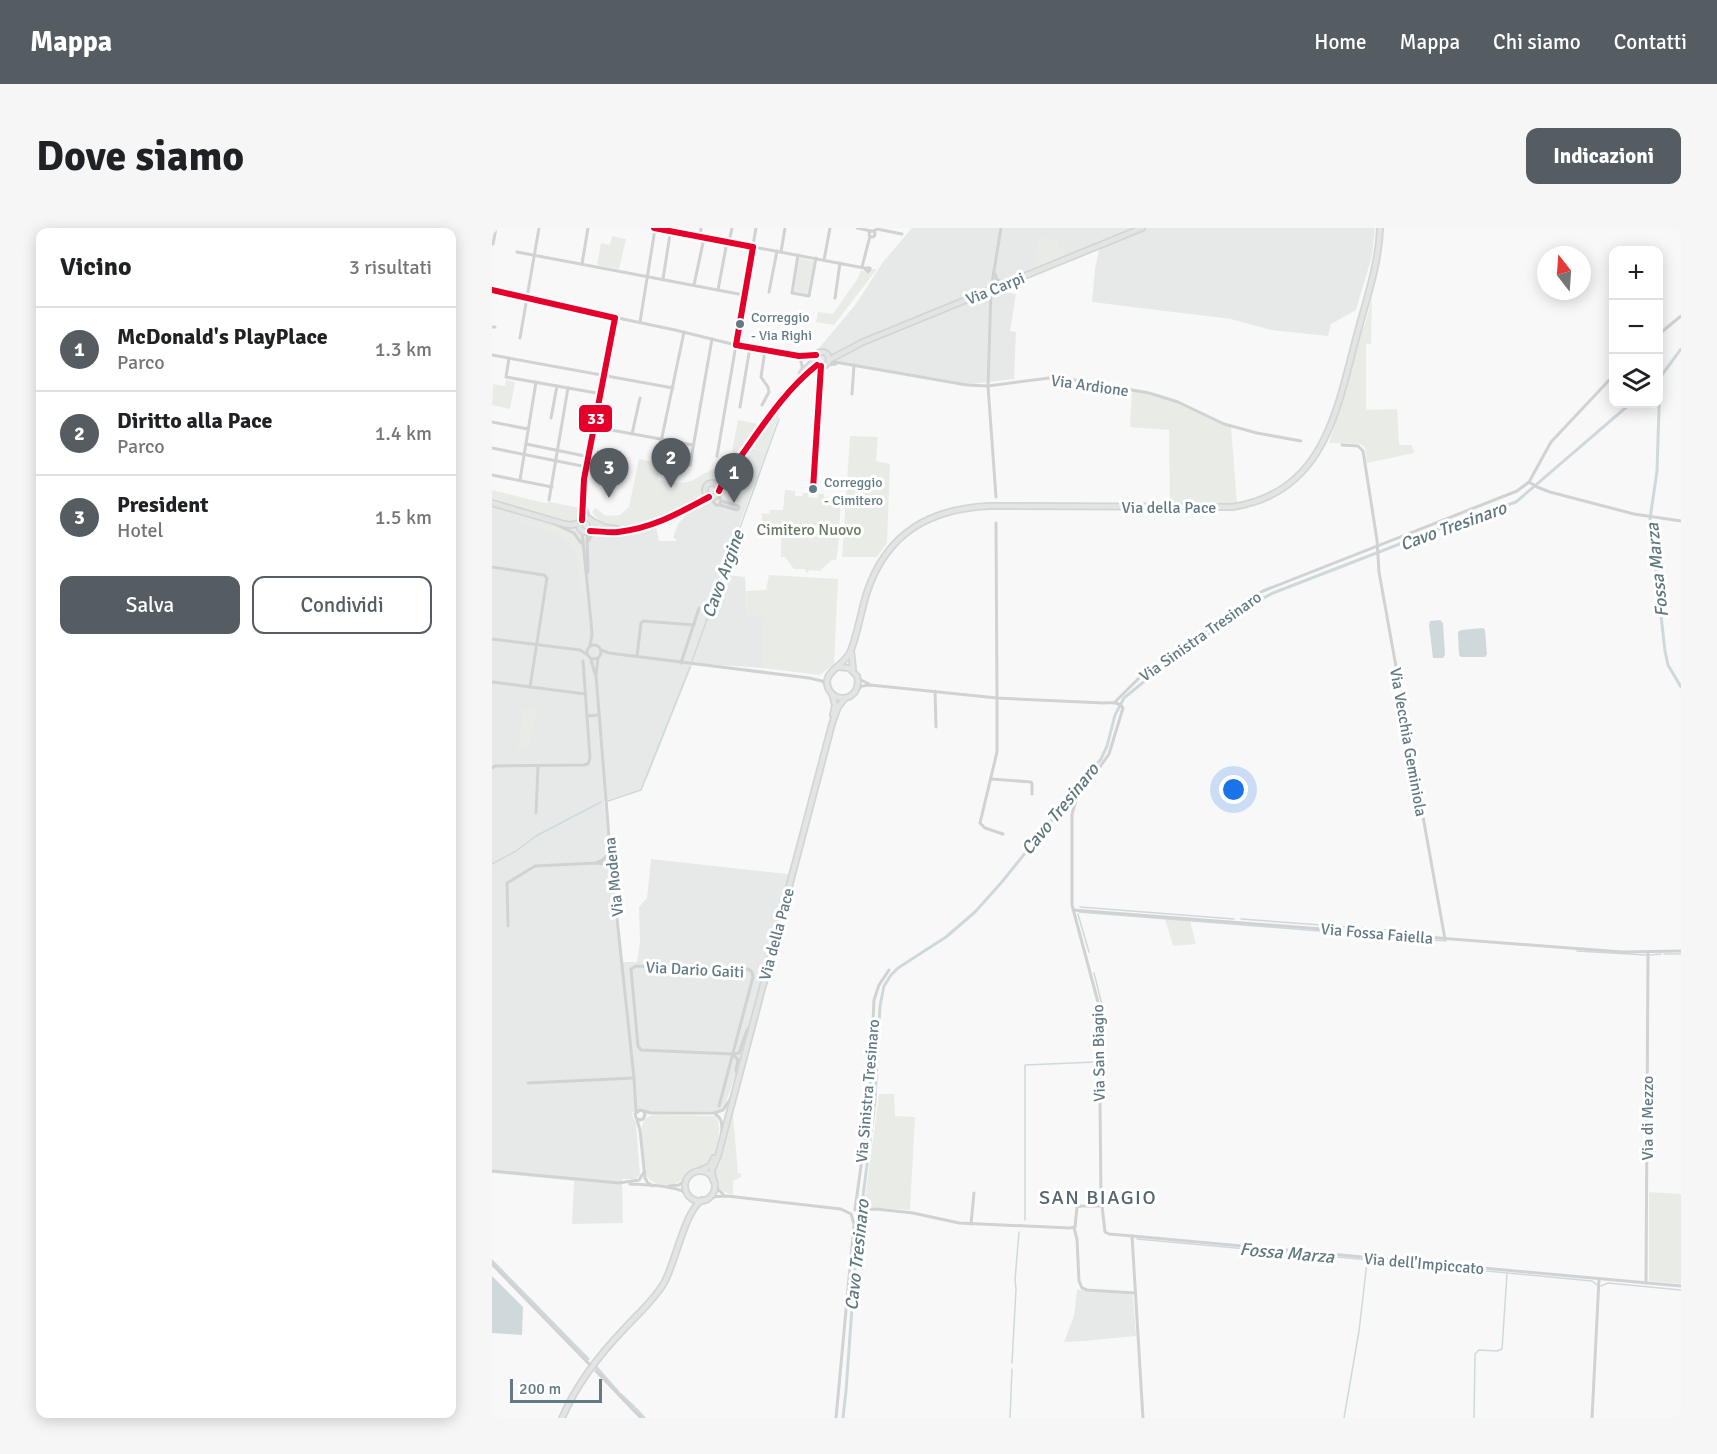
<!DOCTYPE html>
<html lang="it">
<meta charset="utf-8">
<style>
:root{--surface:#fff;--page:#f6f6f6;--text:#202124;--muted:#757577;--line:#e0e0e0;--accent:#555d62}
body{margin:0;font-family:Signika,sans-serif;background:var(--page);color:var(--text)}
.controls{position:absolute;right:18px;top:18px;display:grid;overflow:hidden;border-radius:12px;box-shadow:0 3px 15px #0003}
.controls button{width:54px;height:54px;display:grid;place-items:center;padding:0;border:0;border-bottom:2px solid var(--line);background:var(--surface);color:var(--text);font:30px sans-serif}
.compass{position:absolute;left:1045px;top:18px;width:54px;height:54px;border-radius:50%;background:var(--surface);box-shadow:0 3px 15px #0003;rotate:343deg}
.scale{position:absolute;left:18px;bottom:15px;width:92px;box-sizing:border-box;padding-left:6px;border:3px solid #627a84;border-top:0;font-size:16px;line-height:21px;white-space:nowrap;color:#627a84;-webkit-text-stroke:4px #fff;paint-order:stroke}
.you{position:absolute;left:742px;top:562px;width:21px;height:21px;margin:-15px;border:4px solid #fff;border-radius:50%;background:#1a73e8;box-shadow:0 0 0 9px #1a73e833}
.badge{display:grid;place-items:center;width:39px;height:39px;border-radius:50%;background:var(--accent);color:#fff;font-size:20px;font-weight:700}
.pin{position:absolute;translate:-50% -50px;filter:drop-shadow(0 2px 3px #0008)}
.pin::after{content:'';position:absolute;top:32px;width:21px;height:18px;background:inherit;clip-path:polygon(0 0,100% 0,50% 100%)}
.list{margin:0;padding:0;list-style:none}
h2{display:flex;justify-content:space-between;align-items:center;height:78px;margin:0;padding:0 24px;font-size:26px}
h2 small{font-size:20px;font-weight:400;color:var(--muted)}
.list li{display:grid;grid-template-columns:39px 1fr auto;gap:18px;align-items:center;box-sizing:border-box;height:84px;padding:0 24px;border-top:2px solid var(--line)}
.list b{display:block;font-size:22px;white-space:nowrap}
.list p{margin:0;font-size:20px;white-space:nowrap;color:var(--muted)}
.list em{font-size:20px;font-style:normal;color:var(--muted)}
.actions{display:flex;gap:12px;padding:18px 24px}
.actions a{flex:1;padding:14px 0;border:2px solid var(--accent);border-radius:12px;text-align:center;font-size:21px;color:var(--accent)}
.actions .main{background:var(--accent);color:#fff}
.icon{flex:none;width:33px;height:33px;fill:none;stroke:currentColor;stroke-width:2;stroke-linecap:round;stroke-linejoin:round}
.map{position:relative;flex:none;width:1189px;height:1190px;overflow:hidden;border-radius:12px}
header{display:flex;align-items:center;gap:36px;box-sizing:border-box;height:84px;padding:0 30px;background:var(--accent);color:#fff}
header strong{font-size:28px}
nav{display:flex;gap:33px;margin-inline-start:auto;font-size:21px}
.intro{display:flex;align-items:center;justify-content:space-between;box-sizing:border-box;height:144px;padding:0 36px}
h1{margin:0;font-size:42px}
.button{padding:15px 27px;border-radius:12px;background:var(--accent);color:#fff;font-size:21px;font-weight:700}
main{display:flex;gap:36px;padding:0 36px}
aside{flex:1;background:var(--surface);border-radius:12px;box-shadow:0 3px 15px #0003}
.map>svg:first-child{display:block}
.built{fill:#e7e9e9}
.green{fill:#e9ece6}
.water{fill:#cfd9db}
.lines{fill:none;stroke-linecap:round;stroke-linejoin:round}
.stream{stroke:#cfd9db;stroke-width:1.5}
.canal{stroke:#cfd9db;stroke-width:3}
.major-casing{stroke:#d4d6d6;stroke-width:8}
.minor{stroke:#d1d2d3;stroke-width:3}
.major{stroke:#e3e4e4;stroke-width:4.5}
.bus-1-casing{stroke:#fff;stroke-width:10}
.bus-1{stroke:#e4002b;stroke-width:6}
.bus-dot{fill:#627a84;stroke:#fff;stroke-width:2}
.labels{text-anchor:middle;stroke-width:6;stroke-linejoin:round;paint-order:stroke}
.bus-label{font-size:14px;fill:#627a84;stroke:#fff;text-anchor:start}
.street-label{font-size:16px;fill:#627a84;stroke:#fff}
.park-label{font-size:16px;fill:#6a7a62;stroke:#fff}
.water-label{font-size:18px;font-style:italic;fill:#5e787d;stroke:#fff}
.quarter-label{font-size:20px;letter-spacing:1.5px;fill:#55666e;stroke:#fff}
.line-badge{stroke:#fff;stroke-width:2}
.badge-label{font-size:16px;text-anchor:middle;font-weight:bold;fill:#fff}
</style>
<header>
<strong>Mappa</strong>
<nav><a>Home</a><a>Mappa</a><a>Chi siamo</a><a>Contatti</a></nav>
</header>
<div class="intro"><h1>Dove siamo</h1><a class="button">Indicazioni</a></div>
<main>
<aside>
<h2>Vicino<small>3 risultati</small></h2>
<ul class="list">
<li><span class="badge">1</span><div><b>McDonald's PlayPlace</b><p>Parco</p></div><em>1.3 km</em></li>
<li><span class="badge">2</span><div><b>Diritto alla Pace</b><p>Parco</p></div><em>1.4 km</em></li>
<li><span class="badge">3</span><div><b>President</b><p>Hotel</p></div><em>1.5 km</em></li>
</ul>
<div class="actions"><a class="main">Salva</a><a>Condividi</a></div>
</aside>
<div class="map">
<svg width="1189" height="1190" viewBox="0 0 1189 1190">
<rect width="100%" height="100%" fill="#f8f8f8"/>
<g class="built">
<polygon points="420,0 883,0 880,28 864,82 839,96 836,108 779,102 739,91 600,74 603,41 607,22 589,26 516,55 511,64 524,66 518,103 524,104 522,151 471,157 330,132 322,126 364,76 391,34"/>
<polygon points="258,219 274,225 224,359 228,359 236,347 253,349 255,386 271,388 271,440 201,435 156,548 148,562 112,573 130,734 145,734 148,715 147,679 155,670 159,631 304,647 282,738 233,877 228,882 221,883 140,884 141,890 144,895 148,947 143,951 130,951 131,995 80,996 82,953 0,945 0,276 76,299 106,292 113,296 163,293 167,313 185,313 181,309 186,296 201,279 212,272 224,270 228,265 233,254"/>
<polygon points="585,1062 636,1066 641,1067 644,1108 592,1113 572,1114 582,1088"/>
</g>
<g class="green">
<polygon points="120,8 134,11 127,41 105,37 109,15 118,17"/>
<polygon points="547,10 567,13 566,23 572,21 575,28 542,42"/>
<polygon points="307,30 322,33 316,66 302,64"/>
<polygon points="381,41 385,41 342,97 324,94 326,84 341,86 366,50 369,42 377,46"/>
<polygon points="880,70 879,116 874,116 874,182 905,181 907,217 920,217 922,225 875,235 873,220 869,216 837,215 847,184 869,104 873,96"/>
<polygon points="14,152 23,154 18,181 0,177 1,156 13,158"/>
<polygon points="640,163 665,167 739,198 745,276 678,279 677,202 638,199"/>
<polygon points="285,184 288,184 274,225 260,219"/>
<polygon points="246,192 266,196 238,234"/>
<polygon points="358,208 386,209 384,233 398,236 395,315 385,329 350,329"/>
<path d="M147,231L168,235L166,252C175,253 186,256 195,254C210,251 219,235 235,242L221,256L225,262L223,267L218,268L214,264C199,275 183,287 165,292C158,294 149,294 142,295C123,298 112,301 100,284L103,280L114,288L128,287L137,279Z"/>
<polygon points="0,262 53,275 58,274 88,280 89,287 81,295 77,296 0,271"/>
<path d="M293,262L303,263V268H310L311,265H316V269L325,270L326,266H332V269L339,270L340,266H350L347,299H350C349,305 347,307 347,312C345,319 346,326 344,332H340L328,343L318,342L315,345L312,341H302L293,329H289V310L269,309L270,285L277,286L278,282H291Z"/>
<path d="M33,292C44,296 55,296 66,299C95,308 91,334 94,359L92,363L89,364L86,361L89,360L84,322H82L77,313L72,311V309L32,295L31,297L30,293Z"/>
<path d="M277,347L346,351L342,437C336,440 333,444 327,447L271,440V389L255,386L254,363L274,362Z"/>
<polygon points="32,481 46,483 45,488 43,488 37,521 26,521"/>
<polygon points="673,691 698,693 704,716 681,718"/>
<polygon points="387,866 402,866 403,888 423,889 418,982 372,979"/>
<path d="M163,887L224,888C231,897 225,929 215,936C211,940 203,940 198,943C194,946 192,950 188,953C181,959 163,958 157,951C150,944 150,911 150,900C150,892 155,888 163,887Z"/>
<polygon points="241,887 246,945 249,945 249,949 241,953 241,967 227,962 224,950 224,941 229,929"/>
<polygon points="1157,964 1189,966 1189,1056 1157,1053"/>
</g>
<g class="water">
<polygon points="948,392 951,395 953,427 951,430 941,430 937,397 938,393"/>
<polygon points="991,400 993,402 995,426 993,429 969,429 967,427 966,404 969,402"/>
<polygon points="0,1048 31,1079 30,1107 0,1105"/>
</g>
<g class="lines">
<g class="stream">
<polyline points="200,433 287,191"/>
<polyline points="116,573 149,562 198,439"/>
<polyline points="0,636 24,623 44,608 109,574"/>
<polyline points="588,679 742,691"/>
<polyline points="587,684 828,703"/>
<polyline points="586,686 597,724"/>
<polyline points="749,691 909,703"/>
<polyline points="832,704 921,711"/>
<polyline points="925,711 954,713"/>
<polyline points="1085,723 1154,727"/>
<polyline points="1172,726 1189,726"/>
<polyline points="1158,727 1169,726"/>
<polyline points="602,745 610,777 610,832"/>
<polyline points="533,992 533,837 604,834"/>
<polyline points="645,1011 945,1038"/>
<polyline points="953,1039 1100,1053 1105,1057"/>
<polyline points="1109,1058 1116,1055 1189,1062"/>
<polyline points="520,1135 524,1061 523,1052 527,1004"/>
<polyline points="518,1190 520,1141"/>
<polyline points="852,1190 867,1103 875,1034"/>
<polyline points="982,1190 983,1126 987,1122 1005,1123 1010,1121 1015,1046"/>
</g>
<g class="canal">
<polyline points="1168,150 1165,243 1158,291 1173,423 1176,437 1189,459"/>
<polyline points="1167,151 1189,121"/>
<polyline points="0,1033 96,1131"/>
<polyline points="103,1138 126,1164"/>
<polyline points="128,1166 142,1179"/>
<polyline points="144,1181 152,1190"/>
<polyline points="351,1190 354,1163 364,1024 383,873 388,778 392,758 399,747 406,740 454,709 483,684 509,655 609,531 615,518 623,487 632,470 671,438 762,375 781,365 949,300 1024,274 1138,176"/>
</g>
<g class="major-casing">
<g id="major">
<circle cx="330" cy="131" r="7"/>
<polyline points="337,132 371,114 650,0"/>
<polyline points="310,145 323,132"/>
<circle cx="220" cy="262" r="7"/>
<path d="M227,263L233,250C263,213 285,164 325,137"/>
<polyline points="0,275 72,296 79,297 87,295"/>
<circle cx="94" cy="297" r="7"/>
<polyline points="100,293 112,299 125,301"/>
<polyline points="98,303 125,304 157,297 179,290 217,269"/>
<polyline points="359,423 361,441"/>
<path d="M347,439L357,440L365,448C368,459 362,471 349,470C341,469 335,462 335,454C335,442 354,436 359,422C366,404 369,383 375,364C395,305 437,281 497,278L740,279C834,265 845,180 866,103C875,69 887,35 888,0"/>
<polyline points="340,466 343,477 341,487"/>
<polyline points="209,942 218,938 222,930"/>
<circle cx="208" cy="958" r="15"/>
<polyline points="221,952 220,942 226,928 340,496 346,479 353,470"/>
<path d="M70,1190C85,1155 107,1127 133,1100C146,1086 162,1072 172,1055C184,1034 192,984 210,972"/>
</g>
</g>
<g class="minor">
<polyline points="162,0 372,40 376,44 378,42 378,40 372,40"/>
<polyline points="365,0 379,3"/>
<circle cx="380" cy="6" r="3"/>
<polyline points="382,3 385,1 410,6"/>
<polyline points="208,9 209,0"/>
<polyline points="237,14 240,0"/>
<polyline points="1,16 4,0"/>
<polyline points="25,24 252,67"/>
<polyline points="289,24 293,0"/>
<polyline points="306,27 300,65 317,68 324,30"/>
<polyline points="332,32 338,0"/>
<polyline points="90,36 96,0"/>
<polyline points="370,39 378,8"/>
<polyline points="503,46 505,52 513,55"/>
<polyline points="171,51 179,0"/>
<polyline points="202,57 212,10"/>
<polyline points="502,61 500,55 509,0"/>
<polyline points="0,62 36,71 183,102 244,117 323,131"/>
<polyline points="226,62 235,14"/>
<polyline points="499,62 496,158 504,269"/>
<polyline points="277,64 285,23"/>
<polyline points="343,70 348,35"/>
<polyline points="148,94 163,1"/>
<polyline points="0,99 3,99"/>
<polyline points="192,104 165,233 194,239 198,237 220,111"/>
<polyline points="1166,107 1189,88"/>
<polyline points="28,110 47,0"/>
<polyline points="0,127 181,160"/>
<polyline points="307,128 310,137 310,143"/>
<polyline points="17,130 14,149 110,166"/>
<polyline points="337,133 475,157 496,158 565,149 657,165 686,174 732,196 765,205 809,213"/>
<polyline points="334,137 344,136"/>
<polyline points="360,166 362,137"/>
<polyline points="270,177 277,164 276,159 269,149 273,122"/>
<polyline points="248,179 258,119"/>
<polyline points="59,190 65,158"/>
<polyline points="0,194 36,201"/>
<polyline points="103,199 201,217"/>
<polyline points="140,206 148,170"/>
<polyline points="34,216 93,228"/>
<polyline points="850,217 866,218 871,223 885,312 887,344 953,711"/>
<polyline points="0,220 95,239"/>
<polyline points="225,228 264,0"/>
<polyline points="0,247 60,259"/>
<polyline points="28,252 44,154"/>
<polyline points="1037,254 1045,259 1058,264 1142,286 1189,293"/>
<polyline points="321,261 329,138"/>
<polyline points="217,269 224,277 228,277 229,273 226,264"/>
<polyline points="57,272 76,160"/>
<polyline points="92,272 98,291"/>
<polyline points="228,277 245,282 247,280 246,278 229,273"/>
<polyline points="90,292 92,251 123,90"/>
<path d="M504,295L505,470L612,475C619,475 627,473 631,480L617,526L584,573L580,586V677L607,778L609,969L613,1004L617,1006L640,1008L1189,1058"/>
<polyline points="65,297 82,305 89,315"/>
<polyline points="90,303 99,394 100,407 98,417"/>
<polyline points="96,313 100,307 107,305"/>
<polyline points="0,339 52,347 55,350 38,459"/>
<polyline points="96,344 95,311 96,304"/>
<polyline points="0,411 88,422 94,426"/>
<circle cx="102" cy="424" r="7"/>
<polyline points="109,422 117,425 317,450 330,453 334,457"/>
<polyline points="145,428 149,395 151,393 202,397"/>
<polyline points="106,430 104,447 119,634 142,850 144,884"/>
<polyline points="99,432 103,446"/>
<polyline points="189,435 207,380"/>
<polyline points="365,448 369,452 377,456"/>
<polyline points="0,454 93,466"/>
<polyline points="365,462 370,458 378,457 505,470 505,524 488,595 493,600 511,606"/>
<polyline points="443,463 444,499"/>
<polyline points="623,474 654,443 690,420 755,372 771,363 1025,263 1037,254 1059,214 1122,147"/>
<polyline points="95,488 107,487"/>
<polyline points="0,540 3,538 91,537 96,536 98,530 91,433"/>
<polyline points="499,551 539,554 540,556 540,566"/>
<polyline points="44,585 46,538"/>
<polyline points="106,634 111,632 117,625"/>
<polyline points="581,682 1130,724 1189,723"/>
<polyline points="16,698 15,655 43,638 104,635 112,636 118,641"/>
<polyline points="246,849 244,842 246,832 241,826 247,825 255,802 259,799"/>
<polyline points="36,855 142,850"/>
<polyline points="227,878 261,749 260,744 256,741 144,738 139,741 146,818 149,822 241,826"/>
<polyline points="152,884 153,887 151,891 148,892 144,890 143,886 148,882 159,885 222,885"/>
<polyline points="145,892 148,902 153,950 156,955 161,958"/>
<path d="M230,904C230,895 230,890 222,885L231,882L241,867"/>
<polyline points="0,943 127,955 147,952 152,944"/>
<path d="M138,956C157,957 178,957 195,965"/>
<polyline points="177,958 187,957 195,951"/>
<polyline points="222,958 231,966"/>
<polyline points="217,969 235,968 349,981 359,986 362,996 344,1190"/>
<polyline points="363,981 377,881 382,772 387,757 397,742"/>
<polyline points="363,982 384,981 421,985 467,995 578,1000 583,999 585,979 589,978 610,978"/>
<polyline points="479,996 482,965"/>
<polyline points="582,1000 585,1011 587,1053 590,1060 595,1062 643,1065"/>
<polyline points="640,1008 651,1190"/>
<polyline points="0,1036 99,1138"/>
<polyline points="1154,1055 1156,724"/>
<polyline points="104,1143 149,1190"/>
<polyline points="1100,1190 1107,1051"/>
</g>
<use href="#major" class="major"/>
<g class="bus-1-casing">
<g id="bus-1">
<polyline points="162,0 261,19"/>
<polyline points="0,62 123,90"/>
<polyline points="244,117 261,19"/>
<polyline points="244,117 307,128 324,127"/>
<polyline points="321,261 329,138"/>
<path d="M227,263L233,250C263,211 286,168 325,137"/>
<polyline points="90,292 92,251 123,90"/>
<path d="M98,303C107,303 117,305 126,304C161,300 187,285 217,269"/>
</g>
</g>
<use href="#bus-1" class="bus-1"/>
</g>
<g class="bus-dot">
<circle cx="248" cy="96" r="5"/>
<circle cx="321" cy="261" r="5"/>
</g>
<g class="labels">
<g class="bus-label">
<text x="259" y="94">Correggio<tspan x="259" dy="18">- Via Righi</tspan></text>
<text x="332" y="259">Correggio<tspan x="332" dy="18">- Cimitero</tspan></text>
</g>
<g class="street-label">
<text transform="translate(503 60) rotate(-22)" y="6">Via Carpi</text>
<text transform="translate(598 157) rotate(8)" y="6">Via Ardione</text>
<text x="677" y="285">Via della Pace</text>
<text transform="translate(708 408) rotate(-35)" y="6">Via Sinistra Tresinaro</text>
<text transform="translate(917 514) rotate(80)" y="6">Via Vecchia Geminiola</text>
<text transform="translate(121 649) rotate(-96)" y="6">Via Modena</text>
<text transform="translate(885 705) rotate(5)" y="6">Via Fossa Faiella</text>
<text transform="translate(284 706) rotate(-75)" y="6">Via della Pace</text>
<text transform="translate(203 741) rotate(3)" y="6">Via Dario Gaiti</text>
<text transform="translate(606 825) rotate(-91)" y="6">Via San Biagio</text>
<text transform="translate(375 863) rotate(-85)" y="6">Via Sinistra Tresinaro</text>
<text transform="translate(1155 890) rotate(-90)" y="6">Via di Mezzo</text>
<text transform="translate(932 1035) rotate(5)" y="6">Via dell'Impiccato</text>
</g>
<g class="park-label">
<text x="317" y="307">Cimitero Nuovo</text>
</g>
<g class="water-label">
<text transform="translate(961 298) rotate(-20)" y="6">Cavo Tresinaro</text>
<text transform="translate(1165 342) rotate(-96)" y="6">Fossa Marza</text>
<text transform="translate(231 346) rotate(-70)" y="6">Cavo Argine</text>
<text transform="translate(568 581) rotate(-51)" y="6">Cavo Tresinaro</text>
<text transform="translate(795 1025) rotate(5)" y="6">Fossa Marza</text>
<text transform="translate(365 1027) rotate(-84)" y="6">Cavo Tresinaro</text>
</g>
<g class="quarter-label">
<text x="606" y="976">SAN BIAGIO</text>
</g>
</g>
<rect class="line-badge" x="86" y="176" width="35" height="29" rx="6" fill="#e4002b"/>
<g class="badge-label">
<text x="104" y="196">33</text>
</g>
</svg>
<div class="controls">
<button>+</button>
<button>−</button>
<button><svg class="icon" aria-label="layers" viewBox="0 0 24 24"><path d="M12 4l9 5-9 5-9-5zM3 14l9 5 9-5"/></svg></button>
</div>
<svg class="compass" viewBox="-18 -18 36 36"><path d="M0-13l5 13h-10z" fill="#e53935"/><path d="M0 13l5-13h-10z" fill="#757577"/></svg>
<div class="scale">200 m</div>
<div class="you"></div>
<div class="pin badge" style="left:242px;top:275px">1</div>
<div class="pin badge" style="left:179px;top:260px">2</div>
<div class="pin badge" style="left:117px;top:270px">3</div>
</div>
</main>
